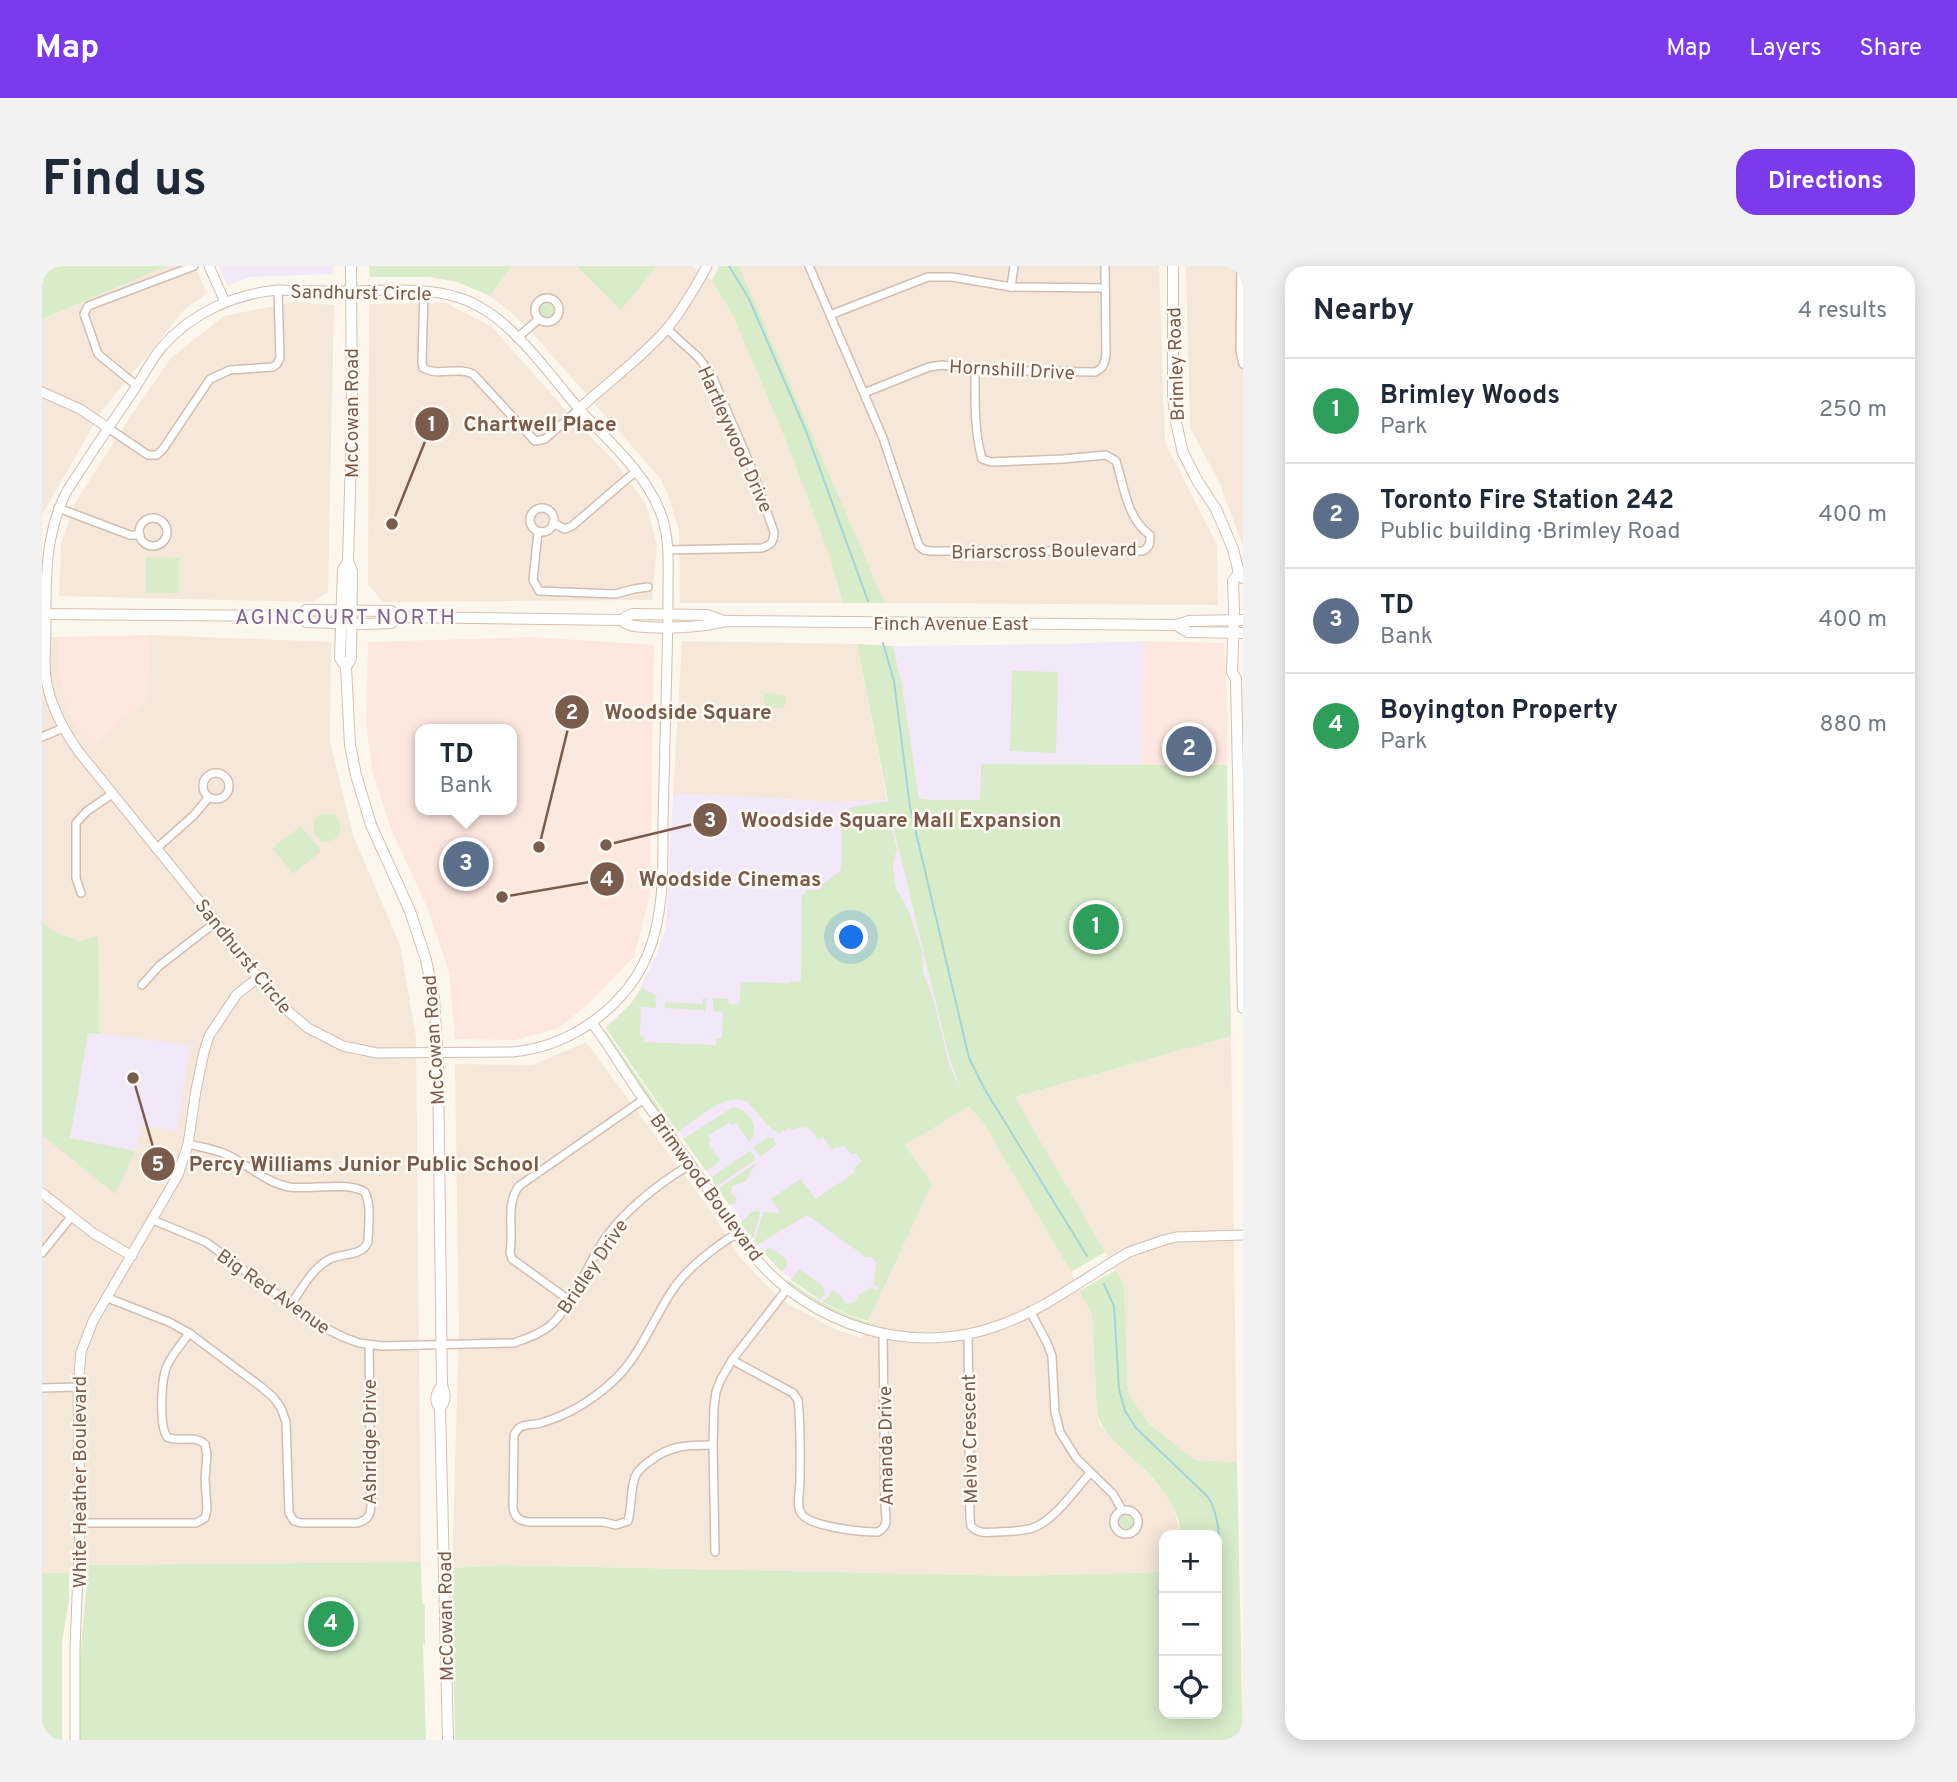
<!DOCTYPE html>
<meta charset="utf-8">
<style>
:root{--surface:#fff;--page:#f2f2f3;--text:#1f2937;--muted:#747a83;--line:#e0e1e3;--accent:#7c3aed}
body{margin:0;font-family:Overpass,sans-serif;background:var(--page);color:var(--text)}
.controls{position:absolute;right:21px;bottom:21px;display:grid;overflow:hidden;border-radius:14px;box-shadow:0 4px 18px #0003}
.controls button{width:63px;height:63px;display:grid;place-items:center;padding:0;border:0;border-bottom:2px solid var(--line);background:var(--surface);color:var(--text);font:35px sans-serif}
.you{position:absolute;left:810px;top:672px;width:24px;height:24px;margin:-18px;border:5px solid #fff;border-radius:50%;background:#1a73e8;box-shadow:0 0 0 10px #1a73e833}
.badge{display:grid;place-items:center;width:46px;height:46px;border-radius:50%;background:var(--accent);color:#fff;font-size:23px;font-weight:700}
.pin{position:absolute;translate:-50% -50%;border:4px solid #fff;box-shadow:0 2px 7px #0006}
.popup{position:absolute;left:373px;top:458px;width:102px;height:91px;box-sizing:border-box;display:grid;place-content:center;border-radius:14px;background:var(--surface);filter:drop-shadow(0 2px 5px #0005);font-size:23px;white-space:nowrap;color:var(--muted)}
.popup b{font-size:26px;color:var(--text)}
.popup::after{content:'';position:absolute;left:50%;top:100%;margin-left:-14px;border:14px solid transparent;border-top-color:var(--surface)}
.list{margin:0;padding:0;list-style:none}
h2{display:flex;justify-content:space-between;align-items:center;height:91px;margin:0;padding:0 28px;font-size:30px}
h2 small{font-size:23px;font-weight:400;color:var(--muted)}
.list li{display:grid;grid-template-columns:46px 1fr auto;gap:21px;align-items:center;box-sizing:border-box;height:105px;padding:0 28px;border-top:2px solid var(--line)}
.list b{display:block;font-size:26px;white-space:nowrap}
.list p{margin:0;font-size:23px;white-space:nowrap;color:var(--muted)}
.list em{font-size:23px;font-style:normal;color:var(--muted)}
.icon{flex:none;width:38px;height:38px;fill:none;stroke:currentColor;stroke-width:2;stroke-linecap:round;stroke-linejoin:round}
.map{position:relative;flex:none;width:1201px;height:1474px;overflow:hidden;border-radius:21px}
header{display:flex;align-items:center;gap:42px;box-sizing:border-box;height:98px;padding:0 35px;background:var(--accent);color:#fff}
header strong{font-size:33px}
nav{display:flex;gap:38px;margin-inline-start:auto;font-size:24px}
.intro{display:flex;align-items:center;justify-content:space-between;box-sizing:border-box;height:168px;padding:0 42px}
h1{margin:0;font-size:49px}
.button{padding:18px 32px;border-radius:21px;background:var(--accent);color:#fff;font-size:24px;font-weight:700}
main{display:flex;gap:42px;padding:0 42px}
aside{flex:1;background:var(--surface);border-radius:21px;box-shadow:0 4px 18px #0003}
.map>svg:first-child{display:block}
.residential{fill:#f5e8da}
.commercial{fill:#fde8e0;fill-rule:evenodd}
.education{fill:#f3e8fa}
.green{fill:#d8ecc9;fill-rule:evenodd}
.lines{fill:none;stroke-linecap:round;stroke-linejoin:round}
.stream{stroke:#a5d3da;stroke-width:2}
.minor-casing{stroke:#d1beb0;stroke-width:10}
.tertiary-casing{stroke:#d1beb0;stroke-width:11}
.secondary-casing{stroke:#d6c0b0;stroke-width:12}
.minor{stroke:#fff;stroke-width:7}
.tertiary{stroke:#fff;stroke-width:9}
.secondary{stroke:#fff;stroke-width:10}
.labels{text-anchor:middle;stroke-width:5;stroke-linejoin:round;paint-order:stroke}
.street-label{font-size:19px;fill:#7a5c4d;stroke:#fffaf3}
.neighbourhood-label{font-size:21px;letter-spacing:2px;fill:#846695;stroke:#fffaf3}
.leader{fill:none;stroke:#7a5c4d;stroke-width:2.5}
.callout-dot{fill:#7a5c4d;stroke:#fffaf3;stroke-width:2.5}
.mark-label{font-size:21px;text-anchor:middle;font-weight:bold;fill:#fff}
.callout-label{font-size:21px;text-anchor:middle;font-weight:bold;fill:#7a5c4d;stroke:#fffaf3;stroke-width:5;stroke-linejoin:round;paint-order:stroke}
</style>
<header>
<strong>Map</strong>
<nav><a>Map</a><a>Layers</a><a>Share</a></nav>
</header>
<div class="intro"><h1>Find us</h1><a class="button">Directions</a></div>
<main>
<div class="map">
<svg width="1201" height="1474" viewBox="0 0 1201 1474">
<rect width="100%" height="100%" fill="#fdf6ec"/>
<g class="residential">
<polygon points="125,0 153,0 165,27 142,44 59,146 0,249 0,53"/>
<polygon points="470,0 534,0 579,44 615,0 650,0 670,14 691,50 744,175 786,286 801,337 638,337 637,265 626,228 618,212 492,69 471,48 448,30"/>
<polygon points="697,0 1117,0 1123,176 1175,279 1176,339 843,337"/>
<polygon points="1144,0 1201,0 1201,280 1178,218 1148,161"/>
<polygon points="251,36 292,39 286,326 270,336 17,330 19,278 33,237 90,148 129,92 182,50"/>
<polygon points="404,37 449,60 536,158 574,197 604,238 615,279 610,334 341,336 326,318 327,38"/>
<polygon points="108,369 289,376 288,477 311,569 358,679 374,771 379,1296 46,1299 27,1307 0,1307 0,371 17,371 17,406 105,433"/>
<polygon points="640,375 815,378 845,534 795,536 646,528 631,529"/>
<polygon points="1189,770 1195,1196 1153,1194 1108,1159 1086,1127 1082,1019 973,831"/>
<polygon points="544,776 669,945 698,991 725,1020 746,1038 795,1064 819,1072 828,1052 863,879 927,839 941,856 1029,1006 1037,1025 1050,1048 1055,1147 1058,1159 1105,1207 1130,1236 1139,1269 1122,1269 1122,1306 975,1310 460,1299 410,1302 417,1067 413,798 491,799"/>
</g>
<g class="commercial">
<polygon points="108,369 105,433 51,480 39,467 26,447 17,406 17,371"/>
<path d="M490,371L612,379L608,629L592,691L548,736L517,762L473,774L413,773L407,706L385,641L349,563L330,503L324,457L326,376ZM470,463V544H378V463Z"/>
<polygon points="1102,375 1182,377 1186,452 1185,499 1099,499"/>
</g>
<g class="education">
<polygon points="177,0 291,0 291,8 207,11 186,20"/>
<polygon points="1102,375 1099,499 939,498 938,534 890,534 877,532 860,419 851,380 1022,378"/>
<polygon points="646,528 795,536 845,534 907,791 927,839 863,879 890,918 828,1052 805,1048 781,1036 740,1006 717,980 563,761 593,733 615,688 624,661 631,529"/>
<polygon points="46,766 148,779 135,864 99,860 93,885 28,872"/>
</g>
<g class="green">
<polygon points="0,0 125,0 0,53"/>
<polygon points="327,0 470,0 448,30 415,16 387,11 328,11"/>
<polygon points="534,0 615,0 579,44"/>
<polygon points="677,0 697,0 843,337 801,337 786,286 744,175 691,50 670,14"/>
<circle cx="505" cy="45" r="8"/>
<polygon points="104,291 137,292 137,327 104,327"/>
<path d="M815,378L851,380L860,419L877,532L890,534H938L939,498L1185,499L1189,770L973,831L1063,986L1029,1006L941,856L927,840L863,879L890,918L826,1055L805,1048L781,1036L785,1031L786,1032L790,1024L800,1030L802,1036L806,1038L813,1036L816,1029L825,1025L828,1021L835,1025L837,1022L832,1018L834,998L830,991H824L765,949L715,979L712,975L721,947L723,946L739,947L729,933L758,913L774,933L813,906L811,903L817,898L812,891L805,894L812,890L818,897H820L815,888L817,886L810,889L802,879L797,882L795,881L790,884L781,871L776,874C768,862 765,858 750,864L748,861L743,865H739L738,868C722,859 719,850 707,838C689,821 652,855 636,866L564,762L587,740L600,722L615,730L612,735L614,736V742L599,741L598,770L602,771V776L674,779V773L680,772L681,746L671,745V732L686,733L687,738H697L699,716L748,717V715L759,716L760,628H763L764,624H778L780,619L799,604L800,570L796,549L811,541L846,535ZM847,543L907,791L920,826L907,798L891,732L881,707L880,684L876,673L866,644L854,622L851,605V596L855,583L848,557Z"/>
<polygon points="970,405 1016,406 1014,487 968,485"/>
<polygon points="726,427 744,430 744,437 741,442 730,442 722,439 722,430"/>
<path d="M278,548H294C301,562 301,575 281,576C272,569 270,565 272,553Z"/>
<polygon points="259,560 279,585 251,608 230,582"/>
<polygon points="0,656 17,668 39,675 56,670 57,768 46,767 28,872 93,885 73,928 0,869"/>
<polygon points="661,732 665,733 663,749 662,744 623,742 622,740 624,736 661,738"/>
<polygon points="563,764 637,870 632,869 560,765"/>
<path d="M691,841C707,843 720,863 707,876L694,857L690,859L688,856L666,870L669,874L666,877L678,895L664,905L641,873Z"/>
<polygon points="726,871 732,872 734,879 718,891 711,881"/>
<polygon points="708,885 714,893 674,921 668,912"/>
<polygon points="714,897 704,915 690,920 689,927 695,933 693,938 687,939 676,923"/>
<polygon points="716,944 718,947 711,973 699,957 708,947"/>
<polygon points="728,982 744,992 745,1000 740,1006 720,985"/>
<polygon points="757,1003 780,1019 783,1027 778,1034 749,1014"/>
<path d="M1074,1004L1082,1019L1086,1127L1108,1159L1153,1194L1195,1196L1201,1474H413L410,1302L460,1299L975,1310L1122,1306V1448H1175V1269H1139C1137,1235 1108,1209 1085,1187C1072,1175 1060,1164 1055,1147L1050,1048L1037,1025Z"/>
<path d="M745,1013C772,1034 800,1049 832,1058V1061C811,1055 751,1034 745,1013Z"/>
<circle cx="1085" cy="1257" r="8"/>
<polygon points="379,1296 380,1338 383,1339 383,1378 381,1378 384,1474 37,1474 38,1395 46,1299"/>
<polygon points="0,1307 27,1307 27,1334 20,1375 20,1474 0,1474"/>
</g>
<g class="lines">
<g class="stream">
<polyline points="687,0 707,33 764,165 826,335"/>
<polyline points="841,377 852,415 868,541 927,792 942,822 1045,990"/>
<path d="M1062,1018L1072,1040L1077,1123L1083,1145L1094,1162L1166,1231C1180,1252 1178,1292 1175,1317"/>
</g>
<g class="minor-casing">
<g id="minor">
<path d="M767,0L841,172L877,280L882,284L889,285H1101C1108,281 1108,277 1108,269C1085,253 1082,220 1074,195L1064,189L1021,193L949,196L940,193C932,164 933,134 933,104"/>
<polyline points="1199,0 1198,85 1201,98"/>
<polyline points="969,21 972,0"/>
<path d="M382,26L380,95L381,102C397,111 415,100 431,108L493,175L503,173L537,143"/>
<circle cx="505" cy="44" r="12"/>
<polyline points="788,49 886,11 910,11 969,21 1063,22"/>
<path d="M625,63L657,92L670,110L710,203L732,266C732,276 729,279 720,282L626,284"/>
<polyline points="475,72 497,53"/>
<polyline points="95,120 56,88 42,48 46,40 152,0"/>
<path d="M822,127L887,101L900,99L933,104L1053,106C1062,102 1063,97 1064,87L1063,0"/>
<polyline points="66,162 106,189 115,189 121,183 168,113 188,104 231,101 235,98 238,92 236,24"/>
<polyline points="16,242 88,269 98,269"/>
<circle cx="500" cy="254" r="12"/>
<circle cx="111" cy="266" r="14"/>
<polyline points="511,257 523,263 530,260 593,206"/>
<polyline points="496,266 491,314 497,325 573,328 592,323 606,321"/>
<polyline points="0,471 21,462"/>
<circle cx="174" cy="520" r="13"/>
<polyline points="114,583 152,549 167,531"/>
<polyline points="39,627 34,612 34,557 45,545 70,528"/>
<polyline points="100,719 117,700 174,656"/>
<path d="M146,878C162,882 179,884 193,893C211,903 226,917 247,921C269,924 305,915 323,926C330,941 326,961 326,976C319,992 299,986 286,994C269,1004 260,1023 249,1038"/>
<path d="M111,954L164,976L275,1058L301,1071L317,1077L340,1080L472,1077C485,1072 499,1068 510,1058C534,1034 545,998 564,971C587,940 616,918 649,898"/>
<polyline points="0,987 29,951"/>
<path d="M66,1032L127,1056L147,1067L218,1120L231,1131L239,1142L244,1156L247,1247L252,1255L259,1257H315C325,1254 328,1251 329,1240L327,1079"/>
<path d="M527,1034L470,993L468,986C472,965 463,938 477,920L602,833"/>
<polyline points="988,1045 1005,1077 1010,1090 1013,1146 1018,1166 1035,1193 1071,1228 1080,1244"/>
<path d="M926,1068L928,1252L929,1260C938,1269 944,1266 955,1266C968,1265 981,1266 993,1261C1013,1253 1033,1224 1048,1207"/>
<path d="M690,1094L751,1127L756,1134C759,1161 758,1189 758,1215C758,1225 754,1239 759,1247C767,1261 820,1266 836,1266C847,1260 844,1252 843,1241L841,1068"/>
<polyline points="0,1122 36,1121"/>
<path d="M671,1179C646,1179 628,1179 608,1195C602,1199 596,1204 593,1211C588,1225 590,1241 586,1255L574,1259L561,1256H488C477,1255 473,1252 471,1242L472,1169C478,1156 487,1160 499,1157C526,1149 548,1136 569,1117C599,1091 611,1051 634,1019C650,998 673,981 695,967"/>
<circle cx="1084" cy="1256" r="12"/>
<path d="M38,1257H154L163,1252L165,1243L163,1213L165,1189L163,1178C151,1168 138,1177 125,1171C117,1159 119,1113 125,1100C130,1088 140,1078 147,1067"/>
<polyline points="673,1286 671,1179 672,1141 674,1126 678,1115 690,1094 745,1023"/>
</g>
</g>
<g class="tertiary-casing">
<g id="tertiary">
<polyline points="167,0 183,36"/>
<path d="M236,24C259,25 281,25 303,25C346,25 399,18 438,41C476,62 509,111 538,144C566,175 604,207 619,248C628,272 626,299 626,324C626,361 625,398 624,435C623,475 622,516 621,556C621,593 622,631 613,666C597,732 535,780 470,786L335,787L301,780L266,762L241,741L216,712L174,656L37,486C22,465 10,443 5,418C1,400 4,381 4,363C4,315 2,269 25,225C46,192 68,159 90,127C100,112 108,96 119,82C149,47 192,28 236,24Z"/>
<polyline points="0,126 38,143 66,162"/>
<path d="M537,143C566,116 597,94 623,65C640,45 653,22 665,0"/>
<path d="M550,757C568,781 583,807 600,831C619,858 638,883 656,909C675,935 690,964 710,988C768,1060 870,1092 958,1059C1004,1043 1045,1010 1087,986L1122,974L1134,971L1201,969"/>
<polyline points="0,927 51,967 90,990"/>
<polyline points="33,1474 33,1382 38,1257 36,1121 39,1086 51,1055 136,909 146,878 154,824 162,786 167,770 195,728 216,712"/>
</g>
</g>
<g class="secondary-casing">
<g id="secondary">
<polyline points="1131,0 1131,129 1134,156 1141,187 1156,216 1174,243 1191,283 1197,307 1201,312"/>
<path d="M306,295L301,304L298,392L304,401L308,479L314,509L329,559L368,645L384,694L392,732L396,797L400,1120C404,1129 404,1133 398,1142"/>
<polyline points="1197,307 1191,315 1192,343 1190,406 1194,413 1201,742"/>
<polyline points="0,348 256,350 264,356 322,358 349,357 359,351"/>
<path d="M256,350L264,344L349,345L359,351L578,354C583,357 588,360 593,360C617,363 660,362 683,355L1134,359L1147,355L1201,354"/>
<polyline points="578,354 590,348 665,349 682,355"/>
<polyline points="1134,359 1146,366 1201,367"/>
<polyline points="304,401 309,392 310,305 306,295 310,157 309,0"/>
<path d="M400,1120C394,1127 392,1134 398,1142L406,1474"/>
</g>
</g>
<use href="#minor" class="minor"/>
<use href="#tertiary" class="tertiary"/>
<use href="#secondary" class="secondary"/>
</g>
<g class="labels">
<g class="street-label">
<text transform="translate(319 26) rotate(1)" y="7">Sandhurst Circle</text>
<text transform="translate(1133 98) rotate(-92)" y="7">Brimley Road</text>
<text transform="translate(970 103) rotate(3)" y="7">Hornshill Drive</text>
<text transform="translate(309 147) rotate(-90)" y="7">McCowan Road</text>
<text transform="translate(694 173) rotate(66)" y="7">Hartleywood Drive</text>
<text transform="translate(1002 284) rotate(-1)" y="7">Briarscross Boulevard</text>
<text x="909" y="364">Finch Avenue East</text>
<text transform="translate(202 690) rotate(51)" y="7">Sandhurst Circle</text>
<text transform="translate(391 774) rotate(-94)" y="7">McCowan Road</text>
<text transform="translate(665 921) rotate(54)" y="7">Brimwood Boulevard</text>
<text transform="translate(550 1000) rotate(-56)" y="7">Bridley Drive</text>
<text transform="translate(232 1025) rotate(35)" y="7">Big Red Avenue</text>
<text transform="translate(927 1173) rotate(-91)" y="7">Melva Crescent</text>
<text transform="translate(327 1176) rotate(-90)" y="7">Ashridge Drive</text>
<text transform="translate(843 1180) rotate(-91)" y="7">Amanda Drive</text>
<text transform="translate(37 1216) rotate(-90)" y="7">White Heather Boulevard</text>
<text transform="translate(403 1350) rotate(-91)" y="7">McCowan Road</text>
</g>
<g class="neighbourhood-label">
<text x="304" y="358">AGINCOURT NORTH</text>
</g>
</g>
<path class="leader" d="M350 258L390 158M497 581L530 446M564 579L668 554M460 631L565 613M91 812L116 898"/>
<g class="callout-dot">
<circle cx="350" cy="258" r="7"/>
<circle cx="497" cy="581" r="7"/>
<circle cx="564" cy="579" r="7"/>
<circle cx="460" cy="631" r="7"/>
<circle cx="91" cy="812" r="7"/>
<circle cx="390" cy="158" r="18"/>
<circle cx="530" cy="446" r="18"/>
<circle cx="668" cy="554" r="18"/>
<circle cx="565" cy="613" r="18"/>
<circle cx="116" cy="898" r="18"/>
</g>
<g class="mark-label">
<text x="390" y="165">1</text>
<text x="530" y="453">2</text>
<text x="668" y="561">3</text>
<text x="565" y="620">4</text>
<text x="116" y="905">5</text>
</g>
<g class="callout-label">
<text x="498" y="165">Chartwell Place</text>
<text x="646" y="453">Woodside Square</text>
<text x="859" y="561">Woodside Square Mall Expansion</text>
<text x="688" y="620">Woodside Cinemas</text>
<text x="322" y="905">Percy Williams Junior Public School</text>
</g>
</svg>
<div class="controls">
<button>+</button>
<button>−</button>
<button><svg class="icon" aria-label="locate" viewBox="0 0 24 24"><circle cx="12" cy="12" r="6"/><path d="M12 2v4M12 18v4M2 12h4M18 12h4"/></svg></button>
</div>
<div class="you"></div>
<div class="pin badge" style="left:1054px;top:661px;background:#2e9e5b">1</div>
<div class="pin badge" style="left:1147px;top:483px;background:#5c6f8a">2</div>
<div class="pin badge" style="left:424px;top:598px;background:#5c6f8a">3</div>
<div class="popup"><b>TD</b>Bank</div>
<div class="pin badge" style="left:289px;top:1358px;background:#2e9e5b">4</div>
</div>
<aside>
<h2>Nearby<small>4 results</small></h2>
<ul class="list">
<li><span class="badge" style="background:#2e9e5b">1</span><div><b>Brimley Woods</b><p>Park</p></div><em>250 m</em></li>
<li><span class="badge" style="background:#5c6f8a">2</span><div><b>Toronto Fire Station 242</b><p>Public building · Brimley Road</p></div><em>400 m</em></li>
<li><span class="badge" style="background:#5c6f8a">3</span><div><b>TD</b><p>Bank</p></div><em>400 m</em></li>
<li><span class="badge" style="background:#2e9e5b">4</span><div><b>Boyington Property</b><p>Park</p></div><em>880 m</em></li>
</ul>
</aside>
</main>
